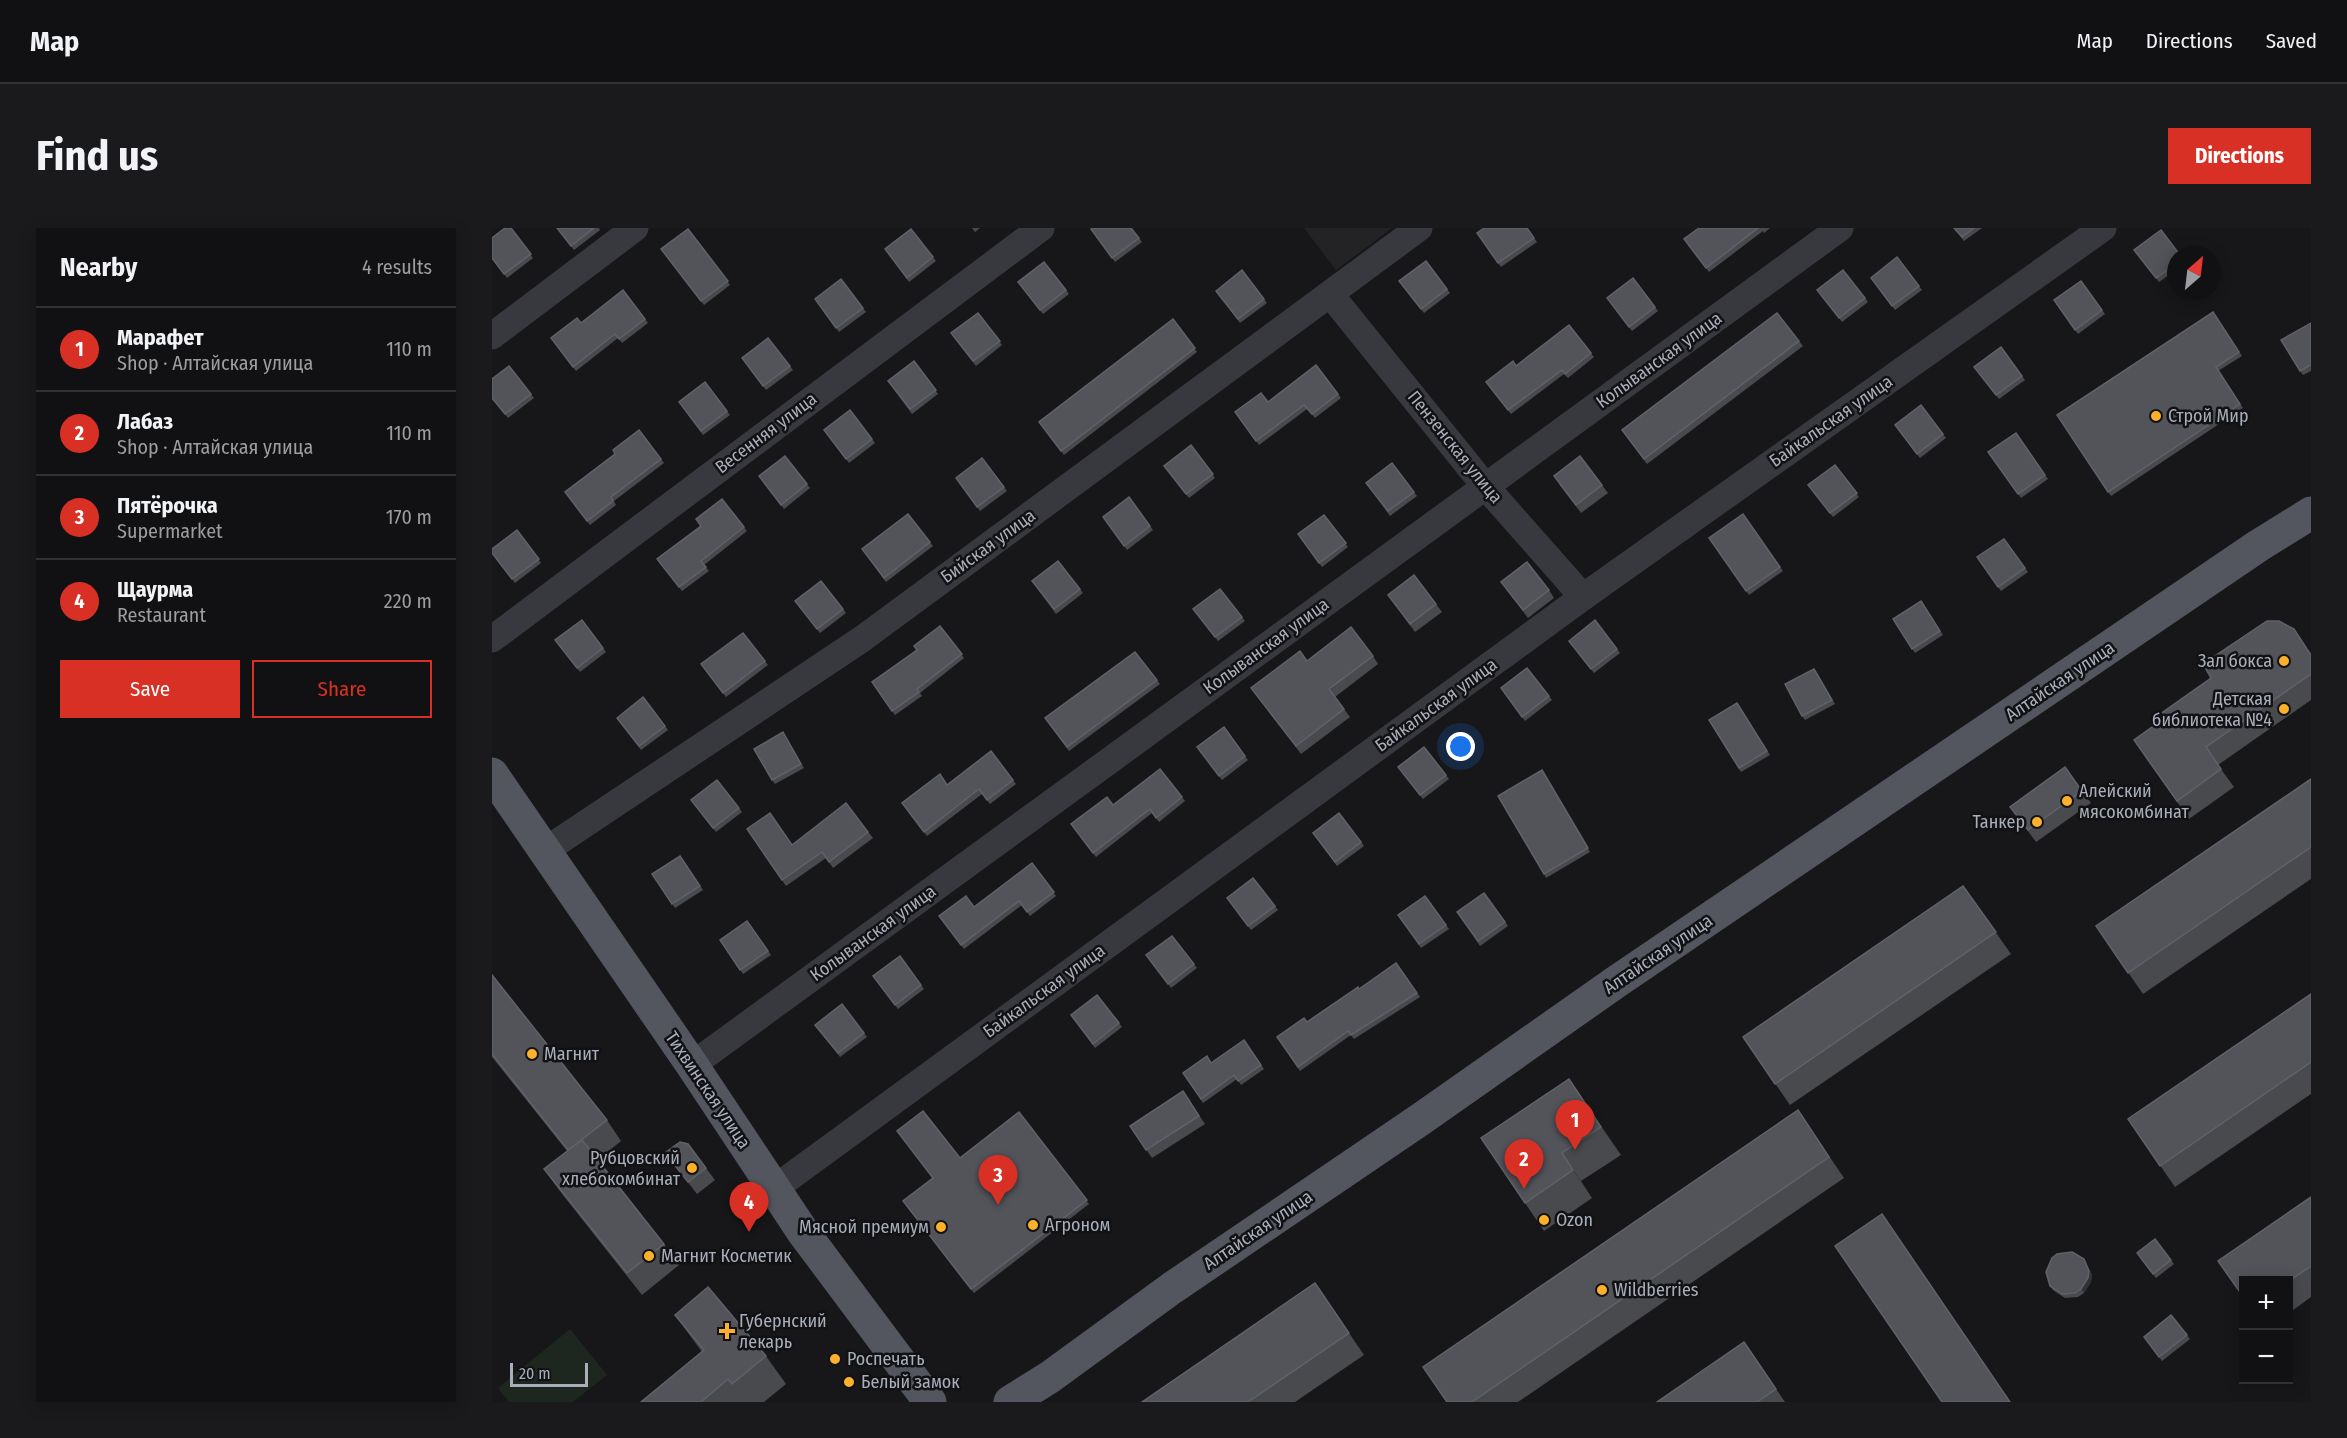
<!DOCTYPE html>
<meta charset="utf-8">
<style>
:root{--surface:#111113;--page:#1a1a1c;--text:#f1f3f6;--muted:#9c9da0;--line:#303133;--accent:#d93025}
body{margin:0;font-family:"Fira Sans Condensed",sans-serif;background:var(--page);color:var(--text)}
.controls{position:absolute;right:18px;bottom:18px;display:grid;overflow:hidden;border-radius:0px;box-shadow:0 3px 15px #0003}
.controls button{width:54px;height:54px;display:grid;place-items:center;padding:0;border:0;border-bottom:2px solid var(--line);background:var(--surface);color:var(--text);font:30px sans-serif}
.compass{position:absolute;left:1675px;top:18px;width:54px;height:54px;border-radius:50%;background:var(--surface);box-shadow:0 3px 15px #0003;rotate:28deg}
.scale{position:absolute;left:18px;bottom:15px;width:78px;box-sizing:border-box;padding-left:6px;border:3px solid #a8aeba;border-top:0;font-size:16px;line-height:21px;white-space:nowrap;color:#a8aeba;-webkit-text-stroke:4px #121214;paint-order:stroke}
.you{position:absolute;left:969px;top:519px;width:21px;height:21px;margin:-15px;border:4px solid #fff;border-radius:50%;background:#1a73e8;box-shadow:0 0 0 9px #1a73e833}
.badge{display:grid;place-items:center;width:39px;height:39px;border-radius:50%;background:var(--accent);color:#fff;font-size:20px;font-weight:700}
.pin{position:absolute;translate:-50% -50px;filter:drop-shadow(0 2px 3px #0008)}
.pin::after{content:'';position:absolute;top:32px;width:21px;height:18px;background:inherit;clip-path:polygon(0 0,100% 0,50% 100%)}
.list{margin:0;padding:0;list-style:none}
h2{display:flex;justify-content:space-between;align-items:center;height:78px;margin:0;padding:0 24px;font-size:26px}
h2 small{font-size:20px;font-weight:400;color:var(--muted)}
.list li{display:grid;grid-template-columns:39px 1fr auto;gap:18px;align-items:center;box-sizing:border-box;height:84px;padding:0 24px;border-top:2px solid var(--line)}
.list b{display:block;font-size:22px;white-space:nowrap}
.list p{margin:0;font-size:20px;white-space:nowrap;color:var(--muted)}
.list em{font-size:20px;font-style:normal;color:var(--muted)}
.actions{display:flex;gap:12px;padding:18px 24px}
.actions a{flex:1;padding:14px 0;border:2px solid var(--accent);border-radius:0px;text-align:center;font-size:21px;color:var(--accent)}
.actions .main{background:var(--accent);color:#fff}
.map{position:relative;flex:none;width:1819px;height:1174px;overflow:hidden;border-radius:0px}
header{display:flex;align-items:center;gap:36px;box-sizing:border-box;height:84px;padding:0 30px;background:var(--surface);border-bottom:2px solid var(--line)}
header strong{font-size:28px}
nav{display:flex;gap:33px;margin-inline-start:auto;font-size:21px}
.intro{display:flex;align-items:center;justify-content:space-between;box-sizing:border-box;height:144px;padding:0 36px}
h1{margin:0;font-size:42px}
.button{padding:15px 27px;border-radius:0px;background:var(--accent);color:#fff;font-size:21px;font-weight:700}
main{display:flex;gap:36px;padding:0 36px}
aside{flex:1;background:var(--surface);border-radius:0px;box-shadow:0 3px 15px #0003}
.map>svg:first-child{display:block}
.built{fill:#232326}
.green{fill:#1e271f}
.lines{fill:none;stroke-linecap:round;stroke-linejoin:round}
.minor{stroke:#38393e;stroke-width:27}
.major{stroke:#53565e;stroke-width:33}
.wall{fill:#484a4e}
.shaded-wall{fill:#303134}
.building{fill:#53545a;stroke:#606269;stroke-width:1.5}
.poi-dot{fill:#fdb12a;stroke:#121214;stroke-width:2}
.labels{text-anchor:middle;stroke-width:5;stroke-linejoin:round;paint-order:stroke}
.street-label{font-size:18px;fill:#a8aeba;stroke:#121214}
.poi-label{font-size:18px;fill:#a8aeba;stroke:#121214;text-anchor:start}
</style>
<header>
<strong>Map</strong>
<nav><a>Map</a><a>Directions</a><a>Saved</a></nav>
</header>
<div class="intro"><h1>Find us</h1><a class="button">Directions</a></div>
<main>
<aside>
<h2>Nearby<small>4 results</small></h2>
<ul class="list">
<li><span class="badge">1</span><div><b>Марафет</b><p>Shop · Алтайская улица</p></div><em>110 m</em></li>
<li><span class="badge">2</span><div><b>Лабаз</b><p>Shop · Алтайская улица</p></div><em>110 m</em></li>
<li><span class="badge">3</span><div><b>Пятёрочка</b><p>Supermarket</p></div><em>170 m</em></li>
<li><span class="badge">4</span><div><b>Щаурма</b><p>Restaurant</p></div><em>220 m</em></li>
</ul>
<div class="actions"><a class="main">Save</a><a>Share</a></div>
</aside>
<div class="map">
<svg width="1819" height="1174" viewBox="0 0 1819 1174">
<rect width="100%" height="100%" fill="#171719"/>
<polygon class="built" points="812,0 900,0 844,42"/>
<polygon class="green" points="78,1101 115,1147 81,1174 17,1174 6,1160"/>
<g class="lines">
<g class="minor">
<polyline points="838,66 993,258 1091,369"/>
<polyline points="0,108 143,0"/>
<polyline points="0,411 549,0"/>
<polyline points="54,622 370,411 927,0"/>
<polyline points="200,837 1348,0"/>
<polyline points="283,960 1091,369 1611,0"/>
</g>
<g class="major">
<polyline points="0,546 200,837 311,1004 438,1174"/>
<polyline points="518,1174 558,1149 680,1060 929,891 1124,754 1766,318 1819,285"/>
</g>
</g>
<g class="wall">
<polygon points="19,0 41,30 15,50 0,31"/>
<polygon points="65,0 107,0 108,2 82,22"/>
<polygon points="480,0 488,0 483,4"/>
<polygon points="639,0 650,14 623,34 599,1"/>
<polygon points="1035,0 1045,14 1009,39 985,5"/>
<polygon points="1207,0 1278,0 1272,5 1271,3 1217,44 1192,11"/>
<polygon points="1462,0 1490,0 1472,13"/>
<polygon points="196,1 238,57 212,77 169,21"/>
<polygon points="419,1 444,33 417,54 393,21"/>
<polygon points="1642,22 1684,27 1684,42 1667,54"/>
<polygon points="1405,29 1430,62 1403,82 1379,50"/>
<polygon points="934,33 958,65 932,85 907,53"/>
<polygon points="552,34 577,66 551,86 526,54"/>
<polygon points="750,42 775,75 748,95 724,63"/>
<polygon points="1351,42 1376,74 1350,94 1325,62"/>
<polygon points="1141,50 1166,83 1140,103 1115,70"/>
<polygon points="349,51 374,84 347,104 323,71"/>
<polygon points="1589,53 1613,86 1586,106 1562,72"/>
<polygon points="131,62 156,95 130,115 126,110 84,143 59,110 89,95"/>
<polygon points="1721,84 1750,128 1726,143 1751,180 1619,268 1565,187"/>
<polygon points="486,85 510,117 484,138 459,105"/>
<polygon points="1285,85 1311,118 1155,236 1130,202"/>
<polygon points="681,91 705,124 572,227 547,194"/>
<polygon points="1819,95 1819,143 1811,147 1808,143"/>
<polygon points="1077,97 1102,129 1076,150 1072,146 1019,186 994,154 1024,138"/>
<polygon points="276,110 301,142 274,162 250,130"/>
<polygon points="1509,119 1533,152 1507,171 1482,139"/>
<polygon points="422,133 446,166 420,186 396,153"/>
<polygon points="824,137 849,170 823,190 815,181 767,217 743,184 776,174"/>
<polygon points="17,138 42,170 16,190 0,170"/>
<polygon points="213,154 238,187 211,207 187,174"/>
<polygon points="1429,177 1454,210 1428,230 1403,197"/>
<polygon points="358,182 383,215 357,235 332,202"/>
<polygon points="147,202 172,235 122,273 124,277 98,297 73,264 123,226"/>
<polygon points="1524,205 1556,251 1529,270 1496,224"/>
<polygon points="699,217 723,250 697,270 672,238"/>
<polygon points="293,228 318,260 292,281 267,248"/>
<polygon points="490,230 515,263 488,283 464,250"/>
<polygon points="900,235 925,268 898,288 874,255"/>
<polygon points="1343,237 1367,269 1341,289 1316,257"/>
<polygon points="1067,256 1110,257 1116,265 1089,285"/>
<polygon points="637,269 661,302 635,322 611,289"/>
<polygon points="230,271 255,303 212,337 217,343 190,363 165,331 209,298"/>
<polygon points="416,286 441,318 394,354 370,321"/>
<polygon points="1251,286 1291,343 1257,367 1217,310"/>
<polygon points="832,287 856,319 830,339 806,306"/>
<polygon points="25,302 49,335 23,355 0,325"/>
<polygon points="1512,311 1536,344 1509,363 1485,329"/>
<polygon points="566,333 591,365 564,386 540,353"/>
<polygon points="329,353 354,385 328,405 303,373"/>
<polygon points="728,361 753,393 726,413 701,381"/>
<polygon points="1015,362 1057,362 1062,370 1036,390"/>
<polygon points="1429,373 1451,407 1423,425 1401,391"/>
<polygon points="902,375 944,376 950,384 923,404"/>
<polygon points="90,392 114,424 88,444 63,412"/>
<polygon points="1103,392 1128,425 1102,445 1077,413"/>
<polygon points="448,398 472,430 428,465 430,468 403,487 380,454 425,422"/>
<polygon points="1802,401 1819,426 1819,472 1726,537 1742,559 1697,591 1642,512"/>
<polygon points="251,405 276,437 234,469 209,436"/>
<polygon points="643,424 668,456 577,523 553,490"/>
<polygon points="881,428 886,436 843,469 858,489 809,526 765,468 815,433"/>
<polygon points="1035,440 1060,472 1033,493 1009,460"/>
<polygon points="1325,445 1343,476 1313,492 1310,488"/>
<polygon points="151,469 176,502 149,522 125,490"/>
<polygon points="1245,475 1278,527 1249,544 1217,492"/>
<polygon points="732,499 756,532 730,552 705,519"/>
<polygon points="291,504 312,540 283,556 280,552"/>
<polygon points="932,519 957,551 931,571 906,539"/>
<polygon points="1573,539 1599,575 1544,614 1518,579"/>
<polygon points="668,541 693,573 667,594 660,585 604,629 579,596 621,577"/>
<polygon points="1050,542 1098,624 1054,650 1052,646"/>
<polygon points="1819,551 1819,651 1651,766 1604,698"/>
<polygon points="225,552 250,584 224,604 199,572"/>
<polygon points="521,552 524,556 498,576 490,566 435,608 410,575 455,557"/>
<polygon points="354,575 381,610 341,640 334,630 294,658 255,601 300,617"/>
<polygon points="847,585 872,618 845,638 821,605"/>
<polygon points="188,628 211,662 183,680 160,646"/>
<polygon points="540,635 564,668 538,688 530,677 472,721 447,688 482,679"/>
<polygon points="761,650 786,682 759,702 735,670"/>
<polygon points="1471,658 1519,726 1298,877 1251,809"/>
<polygon points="992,665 1016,698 988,718 965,684"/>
<polygon points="933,668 957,701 929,720 906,687"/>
<polygon points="255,693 279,727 251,746 228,712"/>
<polygon points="680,708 705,740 679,760 654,727"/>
<polygon points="408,728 432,761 406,781 381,748"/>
<polygon points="904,735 928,769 862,811 859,807 808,843 785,809 815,794 867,761"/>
<polygon points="0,747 115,892 129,913 106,932 172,1016 187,1037 150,1067 67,962 52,941 75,923 0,829"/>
<polygon points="1819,766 1819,866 1683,959 1636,891"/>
<polygon points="605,767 630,799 603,820 579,787"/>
<polygon points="350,776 375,809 348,829 323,797"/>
<polygon points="752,812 772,841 749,857 745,851 711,875 691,845 719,835"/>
<polygon points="1077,851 1129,927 1089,953 1100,970 1052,1003 1033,975"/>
<polygon points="691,863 713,896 660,930 638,898"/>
<polygon points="1306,882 1352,950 1026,1174 955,1174"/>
<polygon points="527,884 597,976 482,1065 411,973"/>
<polygon points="173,925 214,940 223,952 205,966"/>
<polygon points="1819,969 1819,1069 1797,1085 1797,1053"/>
<polygon points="1663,1011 1682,1036 1664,1050 1645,1025"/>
<polygon points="1594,1035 1600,1047 1599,1054 1592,1065 1586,1069 1573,1070 1561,1062 1558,1058"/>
<polygon points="823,1055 872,1127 803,1174 650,1174"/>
<polygon points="183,1087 274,1128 294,1156 272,1174 149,1174 210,1124"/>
<polygon points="1679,1087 1698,1111 1670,1133 1652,1109"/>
<polygon points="1252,1114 1293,1174 1165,1174"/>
</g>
<g class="shaded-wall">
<polygon points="1077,851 1096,879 1129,927 1109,899"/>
<polygon points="1070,925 1089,953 1100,970 1081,942"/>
<polygon points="1592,1031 1600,1047 1599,1054 1592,1065 1589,1061"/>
</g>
<g class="building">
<polygon points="13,0 19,0 39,26 12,46 0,30 0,10"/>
<polygon points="65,0 102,0 79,18"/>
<polygon points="600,0 639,0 647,10 620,30 599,1"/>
<polygon points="992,0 1035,0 1042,10 1006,35 985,5"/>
<polygon points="1207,0 1266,0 1214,40 1192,11"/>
<polygon points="1462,0 1482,0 1470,9"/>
<polygon points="196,1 236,53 209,73 169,21"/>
<polygon points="419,1 441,29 415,50 393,21"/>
<polygon points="1669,2 1688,27 1684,27 1684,36 1664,50 1642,22"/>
<polygon points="1405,29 1427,58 1400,78 1379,50"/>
<polygon points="934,33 955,61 929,81 907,53"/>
<polygon points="552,34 574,62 548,82 526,54"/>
<polygon points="750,42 772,71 746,91 724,63"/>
<polygon points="1351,42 1373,70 1347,90 1325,62"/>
<polygon points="1141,50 1163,79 1137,99 1115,70"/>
<polygon points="349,51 371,80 344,100 323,71"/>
<polygon points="1589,53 1610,82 1583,102 1562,72"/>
<polygon points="131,62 153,91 127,111 123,106 81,139 59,110 85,90 89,95"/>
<polygon points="1721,84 1747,124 1724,139 1748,176 1616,264 1565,187"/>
<polygon points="486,85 508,113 481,133 459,105"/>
<polygon points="1285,85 1307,113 1152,231 1130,202"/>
<polygon points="681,91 703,120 569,223 547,194"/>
<polygon points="1819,95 1819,137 1808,143 1789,112"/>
<polygon points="1077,97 1099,125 1073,146 1070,142 1016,182 994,154 1021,133 1024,138"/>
<polygon points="276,110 298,138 271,158 250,130"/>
<polygon points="1509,119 1530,148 1504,167 1482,139"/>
<polygon points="422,133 444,162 418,181 396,153"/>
<polygon points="824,137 846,166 820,186 812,177 764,213 743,184 769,165 776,174"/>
<polygon points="17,138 39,166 13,186 0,170 0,151"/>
<polygon points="213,154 235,183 209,203 187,174"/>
<polygon points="1429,177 1451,206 1425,226 1403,197"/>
<polygon points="358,182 380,211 354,231 332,202"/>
<polygon points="147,202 169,231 119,269 121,273 95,293 73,264 123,226 121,222"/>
<polygon points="1524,205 1553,247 1526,266 1496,224"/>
<polygon points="699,217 721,246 694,266 672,238"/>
<polygon points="293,228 315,256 289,277 267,248"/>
<polygon points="1088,228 1110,257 1084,277 1062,248"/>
<polygon points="490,230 512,259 485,279 464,250"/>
<polygon points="900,235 922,264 896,283 874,255"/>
<polygon points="1343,237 1365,265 1338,285 1316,257"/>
<polygon points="637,269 658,298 632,318 611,289"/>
<polygon points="230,271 252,299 209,333 214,339 187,359 165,331 209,298 204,291"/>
<polygon points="416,286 438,314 392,350 370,321"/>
<polygon points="1251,286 1288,339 1254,363 1217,310"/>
<polygon points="832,287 854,315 827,335 806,306"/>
<polygon points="25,302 47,331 20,351 0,325 0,321"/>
<polygon points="1512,311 1533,340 1506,359 1485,329"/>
<polygon points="566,333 588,361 562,381 540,353"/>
<polygon points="1035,334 1057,362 1031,382 1009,354"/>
<polygon points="922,347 944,376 918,396 896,367"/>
<polygon points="329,353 351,381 325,401 303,373"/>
<polygon points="728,361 750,389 723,409 701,381"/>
<polygon points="1429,373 1448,403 1420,421 1401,391"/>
<polygon points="90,392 111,420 85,440 63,412"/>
<polygon points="1103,392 1125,421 1099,441 1077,413"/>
<polygon points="1775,393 1787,393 1802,401 1819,427 1819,446 1714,519 1729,541 1685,573 1642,512 1667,494 1664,489 1719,450 1711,436"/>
<polygon points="448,398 470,426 425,461 427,464 400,483 380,454 425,422 422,418"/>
<polygon points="859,399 881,428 837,461 852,481 804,518 759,460 808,423 815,433"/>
<polygon points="251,405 273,433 231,465 209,436"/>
<polygon points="643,424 665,452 575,519 553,490"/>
<polygon points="1035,440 1057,468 1030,489 1009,460"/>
<polygon points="1322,441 1340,472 1310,488 1293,456"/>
<polygon points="151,469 173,498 147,518 125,490"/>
<polygon points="1245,475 1275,523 1247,540 1217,492"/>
<polygon points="732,499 753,528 727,548 705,519"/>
<polygon points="291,504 309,536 280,552 262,521"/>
<polygon points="932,519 954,547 928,567 906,539"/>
<polygon points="499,523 521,552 495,572 487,561 432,604 410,575 448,546 455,557"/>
<polygon points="1573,539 1590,563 1536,602 1518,579"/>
<polygon points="668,541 690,569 664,590 658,581 601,625 579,596 615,569 621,577"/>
<polygon points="1050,542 1096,620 1052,646 1006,568"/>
<polygon points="1819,551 1819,619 1636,745 1604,698"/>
<polygon points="225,552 247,580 221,600 199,572"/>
<polygon points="354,575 376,604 337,634 330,624 290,652 255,601 278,585 300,617"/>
<polygon points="847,585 869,614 843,634 821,605"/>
<polygon points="188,628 208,658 180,676 160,646"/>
<polygon points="540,635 562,664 535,684 527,673 469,717 447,688 474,668 482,679"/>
<polygon points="761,650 783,678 756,698 735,670"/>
<polygon points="1471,658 1504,704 1283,856 1251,809"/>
<polygon points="992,665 1013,694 986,713 965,684"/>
<polygon points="933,668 954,697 927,716 906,687"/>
<polygon points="255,693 276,723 248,742 228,712"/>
<polygon points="680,708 702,736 676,756 654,727"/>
<polygon points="408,728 429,757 403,777 381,748"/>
<polygon points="904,735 925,765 859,807 856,803 806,839 785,809 812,790 815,794 866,759 867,761"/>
<polygon points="0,747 115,892 76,922 0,826"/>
<polygon points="1819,766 1819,834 1668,938 1636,891"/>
<polygon points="605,767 627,795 601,816 579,787"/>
<polygon points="350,776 372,805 346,825 323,797"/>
<polygon points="752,812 769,837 746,853 742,847 709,871 691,845 715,828 719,835"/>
<polygon points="1077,851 1109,899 1070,925 1081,942 1033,975 989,910"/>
<polygon points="691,863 707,888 654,922 638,898"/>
<polygon points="1306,882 1337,929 980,1174 955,1174 931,1139"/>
<polygon points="431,883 468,930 527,884 595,972 479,1061 411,973 441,950 405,903"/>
<polygon points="90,912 172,1016 135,1045 52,941"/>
<polygon points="188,914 196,916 214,940 196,954 173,925"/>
<polygon points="1819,969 1819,1038 1797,1053 1752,1053 1752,1070 1726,1033"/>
<polygon points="1390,986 1518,1174 1450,1174 1343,1018"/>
<polygon points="1663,1011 1679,1032 1661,1046 1645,1025"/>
<polygon points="1580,1024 1592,1031 1597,1043 1596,1050 1589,1061 1583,1065 1570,1066 1558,1058 1554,1044 1560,1030 1565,1026"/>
<polygon points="823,1055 857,1105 756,1174 650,1174"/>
<polygon points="216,1059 274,1128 240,1156 236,1151 209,1174 149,1174 212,1122 183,1087"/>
<polygon points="1679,1087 1695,1107 1667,1129 1652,1109"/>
<polygon points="1252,1114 1284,1161 1265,1174 1165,1174"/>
</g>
<g class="poi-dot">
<circle cx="1664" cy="188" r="6"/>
<circle cx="1792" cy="433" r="6"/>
<circle cx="1792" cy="481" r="6"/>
<circle cx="1575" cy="573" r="6"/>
<circle cx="1545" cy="594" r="6"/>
<circle cx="40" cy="826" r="6"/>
<circle cx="200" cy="940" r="6"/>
<circle cx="1052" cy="992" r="6"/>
<circle cx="541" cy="997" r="6"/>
<circle cx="449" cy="999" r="6"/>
<circle cx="157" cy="1028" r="6"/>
<circle cx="1110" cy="1062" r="6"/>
<path d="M232 1094h6v6h6v6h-6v6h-6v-6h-6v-6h6z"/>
<circle cx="343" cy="1131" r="6"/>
<circle cx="357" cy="1154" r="6"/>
</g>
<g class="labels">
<g class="street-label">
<text transform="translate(1167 132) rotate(-36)" y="6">Колыванская улица</text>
<text transform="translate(1339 193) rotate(-35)" y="6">Байкальская улица</text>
<text transform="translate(274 205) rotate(-37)" y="6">Весенняя улица</text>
<text transform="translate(963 219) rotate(51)" y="6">Пензенская улица</text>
<text transform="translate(496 318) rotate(-36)" y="6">Бийская улица</text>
<text transform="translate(774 418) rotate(-36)" y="6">Колыванская улица</text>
<text transform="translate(1568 453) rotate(-34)" y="6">Алтайская улица</text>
<text transform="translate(944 477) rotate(-36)" y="6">Байкальская улица</text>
<text transform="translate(381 705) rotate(-36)" y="6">Колыванская улица</text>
<text transform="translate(1166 726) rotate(-34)" y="6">Алтайская улица</text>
<text transform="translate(552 763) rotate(-36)" y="6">Байкальская улица</text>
<text transform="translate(216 862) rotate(56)" y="6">Тихвинская улица</text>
<text transform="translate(766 1002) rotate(-34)" y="6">Алтайская улица</text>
</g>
<g class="poi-label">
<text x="1676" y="194">Строй Мир</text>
<text x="1780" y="439" text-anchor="end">Зал бокса</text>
<text x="1780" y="477" text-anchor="end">Детская<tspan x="1780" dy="21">библиотека №4</tspan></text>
<text x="1587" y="569">Алейский<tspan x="1587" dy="21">мясокомбинат</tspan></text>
<text x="1533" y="600" text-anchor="end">Танкер</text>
<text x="52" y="832">Магнит</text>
<text x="188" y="936" text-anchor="end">Рубцовский<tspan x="188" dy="21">хлебокомбинат</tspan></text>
<text x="1064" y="998">Ozon</text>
<text x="553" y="1003">Агроном</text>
<text x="437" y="1005" text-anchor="end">Мясной премиум</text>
<text x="169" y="1034">Магнит Косметик</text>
<text x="1122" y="1068">Wildberries</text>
<text x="247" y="1099">Губернский<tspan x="247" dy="21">лекарь</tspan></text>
<text x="355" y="1137">Роспечать</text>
<text x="369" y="1160">Белый замок</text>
</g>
</g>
</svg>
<div class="controls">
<button>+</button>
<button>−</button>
</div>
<svg class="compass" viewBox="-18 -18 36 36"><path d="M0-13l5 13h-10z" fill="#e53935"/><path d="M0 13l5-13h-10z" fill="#9c9da0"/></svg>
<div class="scale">20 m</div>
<div class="you"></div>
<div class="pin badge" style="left:1083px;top:922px">1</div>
<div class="pin badge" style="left:1032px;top:961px">2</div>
<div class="pin badge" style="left:506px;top:977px">3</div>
<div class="pin badge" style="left:257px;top:1004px">4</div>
</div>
</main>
